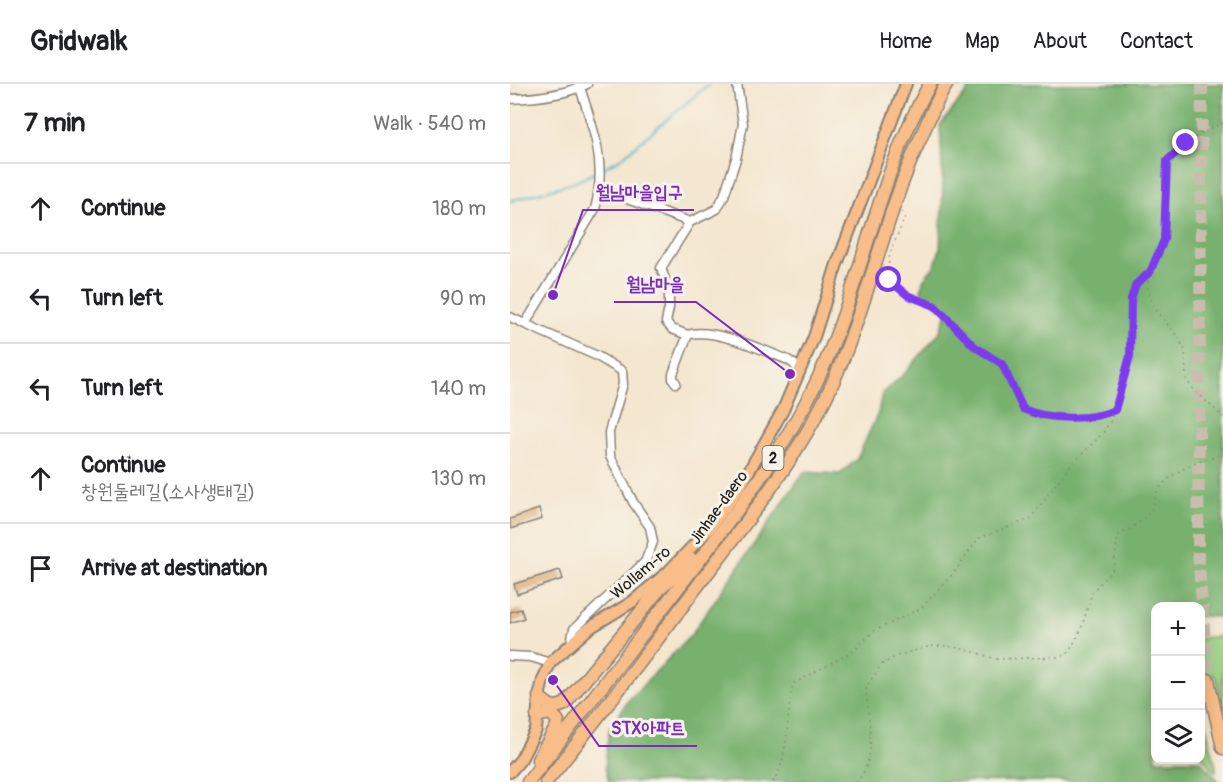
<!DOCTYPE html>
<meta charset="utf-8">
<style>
:root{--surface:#fff;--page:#f6f6f6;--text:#202124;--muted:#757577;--line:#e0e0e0}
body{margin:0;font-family:Pangolin,"Poor Story",sans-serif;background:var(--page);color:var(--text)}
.controls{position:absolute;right:18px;bottom:18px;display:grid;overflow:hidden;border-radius:12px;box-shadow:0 3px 15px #0003}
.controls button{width:54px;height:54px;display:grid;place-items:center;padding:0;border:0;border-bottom:2px solid var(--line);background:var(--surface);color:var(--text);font:30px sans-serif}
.stop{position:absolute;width:18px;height:18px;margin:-14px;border:4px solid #7c3aed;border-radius:50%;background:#fff}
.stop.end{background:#7c3aed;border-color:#fff;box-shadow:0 2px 6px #0008}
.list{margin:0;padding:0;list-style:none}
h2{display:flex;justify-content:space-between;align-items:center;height:78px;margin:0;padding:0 24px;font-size:26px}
h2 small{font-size:20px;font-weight:400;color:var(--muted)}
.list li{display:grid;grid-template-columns:39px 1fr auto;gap:18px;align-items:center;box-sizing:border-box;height:90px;padding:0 24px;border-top:2px solid var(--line)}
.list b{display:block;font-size:22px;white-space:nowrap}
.list p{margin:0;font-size:20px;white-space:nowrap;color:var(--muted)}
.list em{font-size:20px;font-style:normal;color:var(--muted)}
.icon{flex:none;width:33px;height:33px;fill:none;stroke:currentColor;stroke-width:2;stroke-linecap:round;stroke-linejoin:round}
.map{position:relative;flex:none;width:713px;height:698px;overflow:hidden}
header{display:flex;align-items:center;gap:36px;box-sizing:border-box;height:84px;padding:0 30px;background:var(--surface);border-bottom:2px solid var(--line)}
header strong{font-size:28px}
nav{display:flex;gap:33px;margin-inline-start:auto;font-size:21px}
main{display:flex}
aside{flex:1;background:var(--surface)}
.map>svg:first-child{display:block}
.green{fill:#96ce80;stroke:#59754e;stroke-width:1.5}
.forest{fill:#78b16e;stroke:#4a6645;stroke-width:1.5}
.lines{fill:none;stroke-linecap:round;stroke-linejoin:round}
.stream{stroke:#47b0c6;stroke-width:2}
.building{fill:#deb280}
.highway-tunnel{stroke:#c9beab;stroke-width:12;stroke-dasharray:12 6;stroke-linecap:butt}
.minor-casing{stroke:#888176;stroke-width:11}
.major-casing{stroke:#888176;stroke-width:14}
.highway-casing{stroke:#888176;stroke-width:15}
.path{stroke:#888176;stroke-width:1.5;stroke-dasharray:1.5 4.5;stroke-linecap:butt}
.minor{stroke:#fff;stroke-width:8}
.major{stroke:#f8bd89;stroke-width:10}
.highway{stroke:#f8bd89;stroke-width:12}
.route{stroke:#7c3aed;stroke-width:8}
.labels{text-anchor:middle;stroke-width:6;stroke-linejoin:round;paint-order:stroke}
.shield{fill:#f7f3e8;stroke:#5e5c59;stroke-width:1.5}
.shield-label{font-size:15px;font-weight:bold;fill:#1c1c1c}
.street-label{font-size:16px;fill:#1c1c1c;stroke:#f7f3e8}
.leader{fill:none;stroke:#7b2cbf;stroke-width:2}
.callout-dot{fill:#7b2cbf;stroke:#f7f3e8;stroke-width:2}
.callout-label{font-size:18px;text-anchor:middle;font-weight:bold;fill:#7b2cbf;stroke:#f7f3e8;stroke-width:6;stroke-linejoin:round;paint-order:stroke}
</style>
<header>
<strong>Gridwalk</strong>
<nav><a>Home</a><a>Map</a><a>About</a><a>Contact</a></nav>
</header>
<main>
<aside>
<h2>7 min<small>Walk · 540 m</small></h2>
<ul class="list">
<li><svg class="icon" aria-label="ahead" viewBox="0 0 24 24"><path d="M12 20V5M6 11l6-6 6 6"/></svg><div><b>Continue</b></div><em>180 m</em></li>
<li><svg class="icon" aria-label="left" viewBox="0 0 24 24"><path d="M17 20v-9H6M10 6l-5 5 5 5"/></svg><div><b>Turn left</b></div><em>90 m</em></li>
<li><svg class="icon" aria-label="left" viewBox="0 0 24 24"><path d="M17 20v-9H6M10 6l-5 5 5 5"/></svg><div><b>Turn left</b></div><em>140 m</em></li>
<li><svg class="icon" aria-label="ahead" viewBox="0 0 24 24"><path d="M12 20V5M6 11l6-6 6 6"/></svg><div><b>Continue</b><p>창원둘레길(소사생태길)</p></div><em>130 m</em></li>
<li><svg class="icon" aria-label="arrive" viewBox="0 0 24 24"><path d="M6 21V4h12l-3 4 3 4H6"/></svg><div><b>Arrive at destination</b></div></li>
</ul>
</aside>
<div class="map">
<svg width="713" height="698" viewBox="0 0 713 698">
<rect width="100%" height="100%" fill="#f7f3e8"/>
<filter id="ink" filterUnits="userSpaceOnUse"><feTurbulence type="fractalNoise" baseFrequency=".0167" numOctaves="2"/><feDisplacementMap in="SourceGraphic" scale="12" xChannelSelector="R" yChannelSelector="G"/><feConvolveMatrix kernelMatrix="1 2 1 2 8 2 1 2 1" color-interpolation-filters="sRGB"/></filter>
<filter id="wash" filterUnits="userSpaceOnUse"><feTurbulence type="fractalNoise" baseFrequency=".008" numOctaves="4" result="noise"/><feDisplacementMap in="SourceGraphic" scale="24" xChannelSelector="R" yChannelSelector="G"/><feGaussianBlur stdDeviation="1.35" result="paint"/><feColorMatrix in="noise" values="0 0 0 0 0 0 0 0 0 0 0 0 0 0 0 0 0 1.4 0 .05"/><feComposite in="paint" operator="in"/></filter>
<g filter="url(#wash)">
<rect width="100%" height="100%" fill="#f4e6cf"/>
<g class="green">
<polygon points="713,552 713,627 706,594 703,591 691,593 690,554"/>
<polygon points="691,623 706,683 706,687 704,687 691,671"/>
</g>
<polygon class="forest" points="463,0 713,0 713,533 691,532 690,522 646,522 646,676 690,676 709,697 99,698 95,683 99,646 117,618 181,551 294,388 330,390 347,375 368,329 372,310 396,288 429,249 437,229 411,207 413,196 425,181 430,165 433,103 430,41"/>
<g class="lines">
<g class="stream">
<polyline points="91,85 110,75 199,0"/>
<polyline points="0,117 63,99 86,88"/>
</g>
</g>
<g id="blocks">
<g class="building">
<polygon points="29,425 32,435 0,445 0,435"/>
<polygon points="50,486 53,495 7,510 4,500"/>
<polygon points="11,525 14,534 0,539 0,528"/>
</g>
</g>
</g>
<g filter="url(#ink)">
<use href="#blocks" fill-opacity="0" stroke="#888176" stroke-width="1.5"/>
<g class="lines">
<polyline class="highway-tunnel" points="692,0 688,469 698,596"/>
<g class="minor-casing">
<g id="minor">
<path d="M0,15C25,14 55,11 77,0"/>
<polyline points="90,105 180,138 207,125 214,112 226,75 233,40 227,0"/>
<path d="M0,233L15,240L85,125C97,81 84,45 70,4"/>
<polyline points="15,240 87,272 112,287 113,300 99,348 100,372 123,418 140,443 143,458 135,478 64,545 61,559"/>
<path d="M177,251C203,243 253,266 278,276L284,280L290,288"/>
<polyline points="166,299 163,295 163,290 177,253 175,250 162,245 156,238 159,224 159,206 151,184 180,138"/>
<polyline points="0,572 21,573 40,579"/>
</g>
</g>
<g class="major-casing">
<polyline id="major" points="0,688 11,675 26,646 29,613 33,596 40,579 78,545 122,518 158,488 200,444 230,403 273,326 304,253 327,180 396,0"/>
</g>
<g class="highway-casing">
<g id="highway">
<polyline points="698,596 713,664"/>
<path d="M29,613C39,622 43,626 55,620L152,502L183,476"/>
<polyline points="27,632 41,629 48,637 47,642 28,676"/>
<path d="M18,698C67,635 116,571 165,508C216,442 268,376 305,301C352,204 366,94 420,0"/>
<path d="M36,698C88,635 137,569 186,504C233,442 284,379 318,309C357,227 373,135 411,53C419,35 426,16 437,0"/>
</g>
</g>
<g class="path">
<path d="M713,39C691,47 674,61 657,77L654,156L638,194V208L645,226L668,253L675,266L676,294L681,303L713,333"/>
<path d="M392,128L395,133L380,169L377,189L379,196L397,211L425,222L464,262L492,280L513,325C538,336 580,337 605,327"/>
<path d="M263,698C281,670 275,631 283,600L343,567L364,547L410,525L442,491L469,454L520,435L559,383L593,349L601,336L620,272L621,215L626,200L640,188"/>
<path d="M346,698C369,676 358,635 356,606L358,600L372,580L389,571L421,562H437L455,565L486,575L550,573L559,568L571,546L582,508L603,485L608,452C620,444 637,436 643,422C645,416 645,410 649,405C664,384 690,378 713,370"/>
</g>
<use href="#minor" class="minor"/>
<use href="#major" class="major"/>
<use href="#highway" class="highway"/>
</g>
</g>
<g class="lines" filter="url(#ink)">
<path class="route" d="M379,196L397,211L425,222L464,262L492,280L513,325C538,336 580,337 605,326L620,272L621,215L626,200L640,188L654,156L657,77L676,59"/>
</g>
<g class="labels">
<rect class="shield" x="252.5" y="362" width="21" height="24" rx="4.5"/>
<g class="shield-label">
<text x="263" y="379">2</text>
</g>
<g class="street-label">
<text transform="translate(208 423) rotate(-54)" y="6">Jinhae-daero</text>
<text transform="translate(130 488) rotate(-40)" y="6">Wollam-ro</text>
</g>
</g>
<path class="leader" d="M43 211L73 126H184M280 290L186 218H104M43 596L89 662H187"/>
<g class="callout-dot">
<circle cx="43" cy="211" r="6"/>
<circle cx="280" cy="290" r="6"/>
<circle cx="43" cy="596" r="6"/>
</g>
<g class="callout-label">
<text x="129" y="114">월남마을입구</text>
<text x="145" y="206">월남마을</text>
<text x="138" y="650">STX아파트</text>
</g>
</svg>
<div class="controls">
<button>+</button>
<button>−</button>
<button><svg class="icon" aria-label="layers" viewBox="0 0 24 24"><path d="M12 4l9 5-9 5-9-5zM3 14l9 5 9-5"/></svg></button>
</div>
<div class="stop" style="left:379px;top:196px"></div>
<div class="stop end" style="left:676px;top:59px"></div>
</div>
</main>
